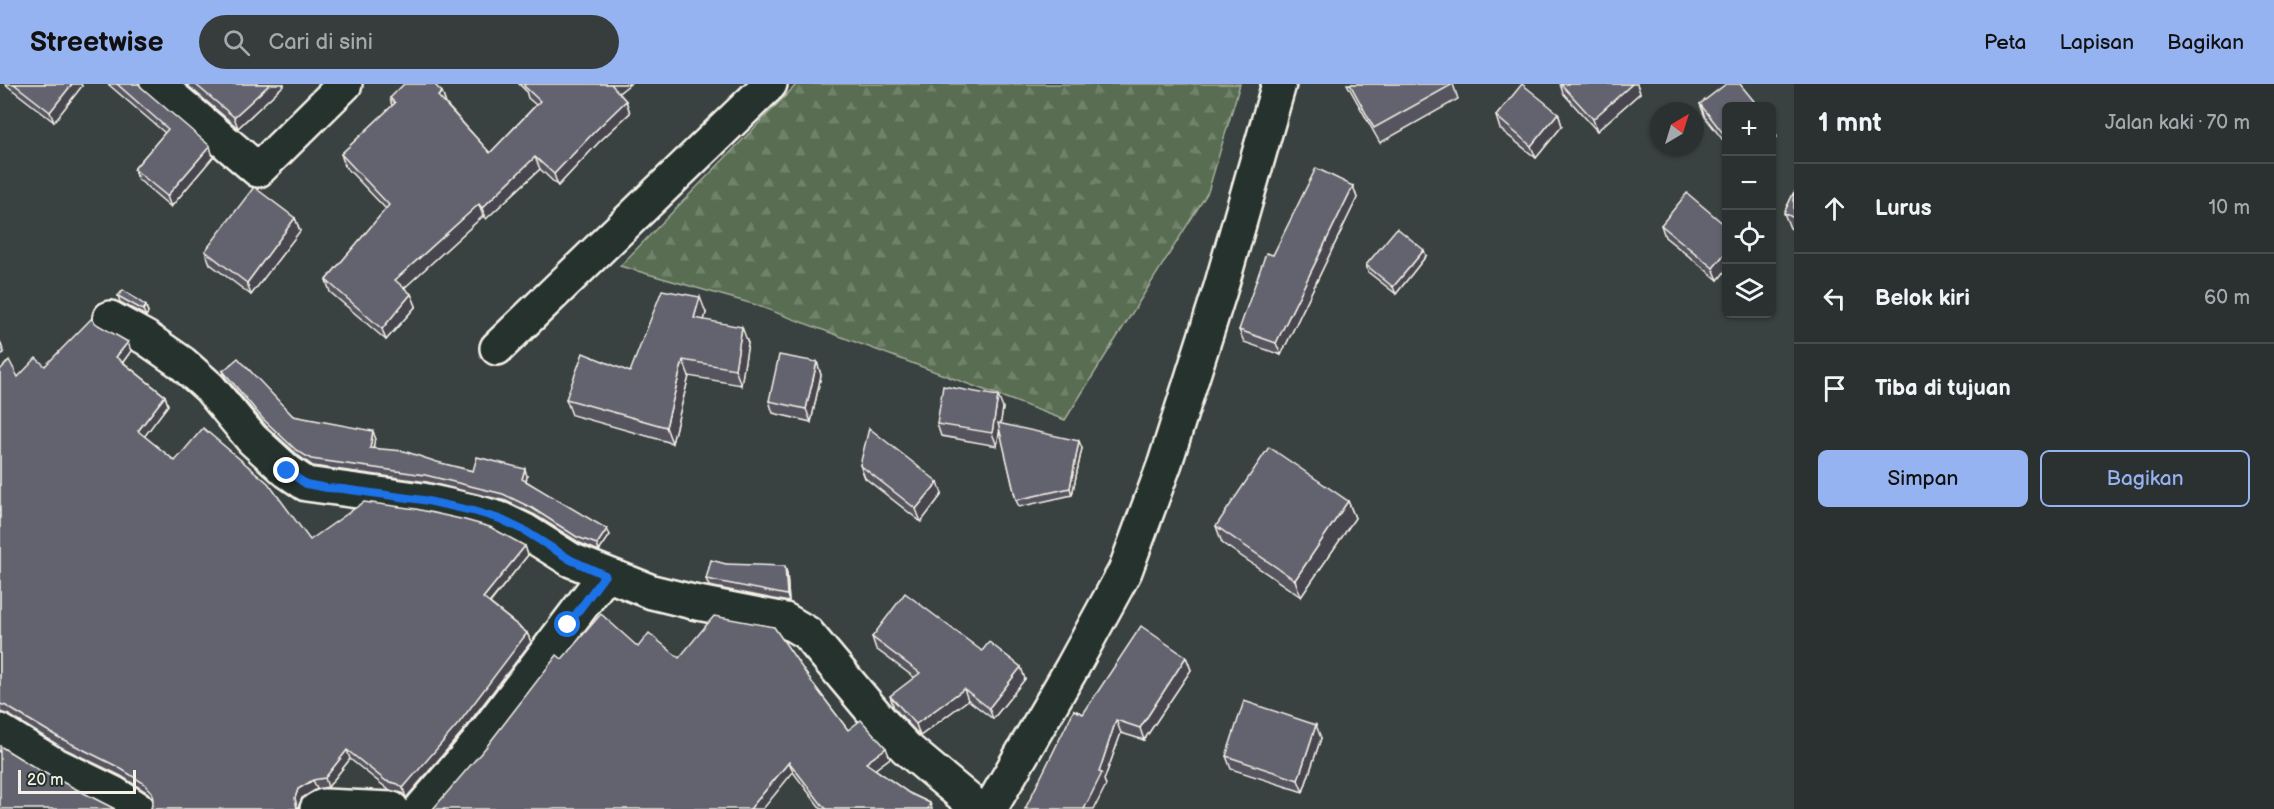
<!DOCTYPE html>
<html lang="id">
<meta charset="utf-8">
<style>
:root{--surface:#2b3131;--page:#373d3d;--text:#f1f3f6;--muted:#a6a9ab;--line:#474c4d;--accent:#95b2f1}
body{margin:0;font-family:"Balsamiq Sans",sans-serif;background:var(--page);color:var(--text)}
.controls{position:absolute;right:18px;top:18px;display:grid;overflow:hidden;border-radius:9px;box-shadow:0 2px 4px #0004}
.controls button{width:54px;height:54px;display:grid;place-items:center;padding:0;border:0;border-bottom:2px solid var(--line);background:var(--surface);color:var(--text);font:30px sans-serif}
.compass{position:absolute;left:1650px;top:18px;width:54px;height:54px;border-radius:50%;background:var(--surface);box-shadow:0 2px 4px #0004;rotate:38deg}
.scale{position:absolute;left:18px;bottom:15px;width:118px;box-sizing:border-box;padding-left:6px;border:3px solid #f4f1e8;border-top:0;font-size:16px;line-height:21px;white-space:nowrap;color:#f4f1e8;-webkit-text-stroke:4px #26332d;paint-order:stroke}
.stop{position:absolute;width:18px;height:18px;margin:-14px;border:4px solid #1a73e8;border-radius:50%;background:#fff}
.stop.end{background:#1a73e8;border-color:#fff;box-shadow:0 2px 6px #0008}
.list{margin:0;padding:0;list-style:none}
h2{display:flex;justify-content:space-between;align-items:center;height:78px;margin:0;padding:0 24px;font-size:26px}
h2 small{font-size:20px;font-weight:400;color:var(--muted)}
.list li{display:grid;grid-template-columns:39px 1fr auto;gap:18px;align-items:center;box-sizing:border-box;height:90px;padding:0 24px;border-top:2px solid var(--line)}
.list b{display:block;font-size:22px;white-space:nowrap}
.list em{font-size:20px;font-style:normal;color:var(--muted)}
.actions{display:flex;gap:12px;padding:18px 24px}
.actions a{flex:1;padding:14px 0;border:2px solid var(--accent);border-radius:9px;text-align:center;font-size:21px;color:var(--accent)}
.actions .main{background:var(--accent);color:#111}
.icon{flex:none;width:33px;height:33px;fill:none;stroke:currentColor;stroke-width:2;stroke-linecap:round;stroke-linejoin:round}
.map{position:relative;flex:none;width:1794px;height:725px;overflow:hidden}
header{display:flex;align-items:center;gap:36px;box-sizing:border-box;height:84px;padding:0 30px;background:var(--accent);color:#111}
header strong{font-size:28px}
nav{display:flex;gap:33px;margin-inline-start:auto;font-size:21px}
.search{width:420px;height:54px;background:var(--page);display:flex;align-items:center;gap:15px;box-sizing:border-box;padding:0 21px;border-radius:33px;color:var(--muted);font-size:22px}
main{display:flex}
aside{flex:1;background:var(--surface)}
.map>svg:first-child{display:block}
.forest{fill:url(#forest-firs);stroke:#a6af9c;stroke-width:1.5}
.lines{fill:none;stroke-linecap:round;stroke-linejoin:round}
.minor-casing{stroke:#f4f1e8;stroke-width:38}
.tertiary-casing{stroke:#f4f1e8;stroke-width:38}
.minor{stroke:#26332d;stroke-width:33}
.tertiary{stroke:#26332d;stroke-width:33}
.wall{fill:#56555f;stroke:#f4f1e8;stroke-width:1.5}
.shaded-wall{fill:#46454e;stroke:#f4f1e8;stroke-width:1.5}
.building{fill:#64636f;stroke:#f4f1e8;stroke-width:1.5}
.route{stroke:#1a73e8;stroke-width:8}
</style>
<header>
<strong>Streetwise</strong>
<div class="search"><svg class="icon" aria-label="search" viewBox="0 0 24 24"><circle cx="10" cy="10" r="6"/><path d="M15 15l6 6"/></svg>Cari di sini</div>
<nav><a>Peta</a><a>Lapisan</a><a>Bagikan</a></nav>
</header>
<main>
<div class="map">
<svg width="1794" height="725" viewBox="0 0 1794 725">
<defs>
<pattern id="forest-firs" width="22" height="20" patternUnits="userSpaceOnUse" patternTransform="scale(1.5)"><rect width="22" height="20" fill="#586d51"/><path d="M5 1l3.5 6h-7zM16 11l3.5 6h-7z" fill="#71826a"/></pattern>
</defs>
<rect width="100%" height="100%" fill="#394141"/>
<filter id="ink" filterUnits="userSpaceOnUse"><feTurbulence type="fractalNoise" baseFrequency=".0167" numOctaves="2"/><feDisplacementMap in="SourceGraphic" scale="12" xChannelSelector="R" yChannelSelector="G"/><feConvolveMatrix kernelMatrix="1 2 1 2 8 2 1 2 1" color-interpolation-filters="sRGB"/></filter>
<g filter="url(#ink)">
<polygon class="forest" points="797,0 1240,0 1208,108 1065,336 753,220 620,182"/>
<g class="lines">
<g class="minor-casing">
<g id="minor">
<polyline points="157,0 258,86 345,0"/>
<polyline points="110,234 146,254 182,279 209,303 252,355 287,387 306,400 423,416 473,427 500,435 525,447 571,476 652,508 693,518 785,536 807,549 885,642 906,664 979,725"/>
<polyline points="497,264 770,0"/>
<polyline points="0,647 52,679 113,709 138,725"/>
<polyline points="317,725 324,722 392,725"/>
<polyline points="421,725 477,660 605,491"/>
</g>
</g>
<g class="tertiary-casing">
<polyline id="tertiary" points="990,725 1072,584 1125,487 1165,379 1221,203 1279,0"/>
</g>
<use href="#minor" class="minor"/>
<use href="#tertiary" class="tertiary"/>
</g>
<g class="wall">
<polygon points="5,0 81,0 82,2 54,38"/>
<polygon points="108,0 139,0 141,3 213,73 171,123 138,95 134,85 165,49"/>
<polygon points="186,0 284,0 284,1 238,44"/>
<polygon points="519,0 629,0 619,9 626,17 630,29 599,58 558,102 540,85 486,135 483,132 404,204 411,210 416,222 386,256 330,208 326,196 386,125 345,82 341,70 392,22 390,14 442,8 446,20 490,69 536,21 528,14 526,7"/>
<polygon points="1347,0 1453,0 1458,15 1380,59"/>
<polygon points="1560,0 1637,0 1640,9 1597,47 1563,9"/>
<polygon points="1700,20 1726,22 1726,60 1705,33"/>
<polygon points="1558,29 1562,42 1536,74 1500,45 1496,32"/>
<polygon points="1353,102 1357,114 1281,271 1244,258 1239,246 1273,171"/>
<polygon points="1794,108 1794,146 1790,144 1784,129"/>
<polygon points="295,134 300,147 251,211 210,180 205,167"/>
<polygon points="1661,141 1726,142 1726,186 1718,196 1665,153"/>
<polygon points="1426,172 1396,210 1368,188 1366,181"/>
<polygon points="118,212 146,222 148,229 146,232 120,218"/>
<polygon points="706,229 704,236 748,259 741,301 689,292 672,359 572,331 566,315 630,288"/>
<polygon points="98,241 131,267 123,278 165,312 168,321 144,352 175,377 310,456 525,462 528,471 490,519 527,549 531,558 462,648 406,714 402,709 389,706 350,675 328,703 317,705 302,714 298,723 299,725 151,725 153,717 153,715 148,709 121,692 61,663 9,631 0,628 0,286 18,293 45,282"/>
<polygon points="0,257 4,269 0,271"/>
<polygon points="817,278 821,291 811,338 773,329 769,317"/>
<polygon points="223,287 293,332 375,353 373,364 473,387 527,392 526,397 610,451 599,467 580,459 535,431 506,417 427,398 313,382 299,372 266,342 226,294"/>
<polygon points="1003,324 1000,340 1082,364 1072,411 1019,423 1016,416 1000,345 997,362 941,352 937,340"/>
<polygon points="860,381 942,410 921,438 865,394"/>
<polygon points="1348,417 1355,434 1301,513 1222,459 1216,442"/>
<polygon points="726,480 787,489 789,518 709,502 706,495"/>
<polygon points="872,553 982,567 1025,595 993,635 968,616 920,652 894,624 890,612 915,594 876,565"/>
<polygon points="638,563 679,574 814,601 848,646 890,674 875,685 909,709 930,719 932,725 821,725 793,688 562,575"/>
<polygon points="1186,573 1191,586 1144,656 1121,649 1104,696 1106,701 1074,626 1083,630"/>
<polygon points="1321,654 1303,708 1231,685 1226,672"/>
</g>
<g class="shaded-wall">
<polygon points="72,0 81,0 82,2 54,38 50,28"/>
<polygon points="270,0 284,0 284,1 238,44 234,33"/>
<polygon points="611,0 630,0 615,12"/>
<polygon points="1632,0 1637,0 1640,9 1597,47 1593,35"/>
<polygon points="442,8 446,20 442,24 438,12"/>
<polygon points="626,17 630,29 599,58 558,102 554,90 595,47"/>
<polygon points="1558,29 1562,42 1536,74 1531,62"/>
<polygon points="1772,40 1777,53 1772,57"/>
<polygon points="210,62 213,73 171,123 167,112"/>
<polygon points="535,73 540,85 486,135 482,124"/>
<polygon points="1353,102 1357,114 1281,271 1276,259"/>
<polygon points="479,120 483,132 400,208 395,196"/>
<polygon points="295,134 300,147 251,211 247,199"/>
<polygon points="1424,166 1426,172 1396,210 1393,203"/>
<polygon points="1726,168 1726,186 1718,196 1713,184"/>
<polygon points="411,210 416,222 386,256 382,245"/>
<polygon points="700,213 706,229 700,250 694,234"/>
<polygon points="146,222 148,229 146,232 143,226"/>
<polygon points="742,243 748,259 741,301 735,285"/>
<polygon points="128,258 131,267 120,282 116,273"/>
<polygon points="683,276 689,292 672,359 666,343"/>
<polygon points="817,278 821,291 811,338 806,325"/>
<polygon points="165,312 168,321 141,357 138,347"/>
<polygon points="998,312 1003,324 997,362 992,349"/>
<polygon points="373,347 375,353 372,371 370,364"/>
<polygon points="1079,357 1082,364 1072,411 1070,404"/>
<polygon points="525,385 527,392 525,402 522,395"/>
<polygon points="938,398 942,410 921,438 916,425"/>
<polygon points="1348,417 1355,434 1301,513 1295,496"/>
<polygon points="607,445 610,451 599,467 597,460"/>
<polygon points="525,462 528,471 486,523 483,514"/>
<polygon points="785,482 787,489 789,518 787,511"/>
<polygon points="527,549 531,558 462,648 406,714 403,704"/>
<polygon points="1186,573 1191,586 1144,656 1140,644"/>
<polygon points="1021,583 1025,595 993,635 989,624"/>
<polygon points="964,605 968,616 920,652 916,640"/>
<polygon points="1116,636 1121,649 1104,696 1106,701 1094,725 1084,725 1099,688"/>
<polygon points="1316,641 1321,654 1303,708 1298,696"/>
<polygon points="886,664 890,674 870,689 866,679"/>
<polygon points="347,666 350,675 328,703 325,694"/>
<polygon points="789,678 793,688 763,725 750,725"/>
<polygon points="313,696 317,705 302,714 298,723 299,725 297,725 295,714 298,705"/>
</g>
<g class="building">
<polygon points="14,0 72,0 50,28"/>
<polygon points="117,0 139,0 141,3 210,62 167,112 134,85 168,45"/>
<polygon points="195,0 270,0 234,33"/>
<polygon points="404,0 434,0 442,8 438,12 490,69 540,17 524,2 525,0 611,0 626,17 595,47 554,90 535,73 482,124 479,120 395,196 411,210 382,245 326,196 389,121 341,70 395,19 390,14"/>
<polygon points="1350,0 1453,0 1374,44"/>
<polygon points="1522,0 1558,29 1531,62 1496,32"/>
<polygon points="1561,0 1632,0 1593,35"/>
<polygon points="1726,0 1740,0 1758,22 1726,22 1726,53 1700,20"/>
<polygon points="1316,84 1353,102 1276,259 1239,246 1266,169 1273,171"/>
<polygon points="254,103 295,134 247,199 205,167"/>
<polygon points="1794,108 1794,134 1784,129"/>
<polygon points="1687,109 1726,142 1726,168 1713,184 1661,141"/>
<polygon points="1397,144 1424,166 1393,203 1366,181"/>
<polygon points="123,206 146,222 143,226 118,212"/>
<polygon points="662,206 700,213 694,234 742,243 735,285 683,276 666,343 566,315 583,269 630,288"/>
<polygon points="91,235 98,241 128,258 116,273 165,312 138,347 175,377 203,344 268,399 310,456 364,418 416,425 465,436 490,443 525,462 483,514 527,549 459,639 403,704 398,700 386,697 347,666 325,694 313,696 298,705 295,714 297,725 151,725 153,717 152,708 145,700 118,683 58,653 6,622 0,620 0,286 9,276 18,293 36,274 45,282"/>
<polygon points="779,271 817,278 806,325 769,317"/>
<polygon points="238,274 293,332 373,347 370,364 404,367 437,378 473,387 477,373 525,385 522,395 607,445 597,460 577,453 532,424 503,410 425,391 311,375 296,366 263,335 223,287"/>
<polygon points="943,302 998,312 992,349 937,340"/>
<polygon points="998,339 1079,357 1070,404 1016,416"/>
<polygon points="869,344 938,398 916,425 860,381"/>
<polygon points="1269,363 1348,417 1295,496 1216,442"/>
<polygon points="711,476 726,480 785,482 787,511 706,495"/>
<polygon points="905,509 982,567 989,558 1021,583 989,624 964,605 916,640 890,612 920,589 872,553"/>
<polygon points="601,530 638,563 649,549 679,574 714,532 774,543 814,601 848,646 861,636 886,664 866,679 909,709 930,719 928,725 827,725 823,722 789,678 750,725 433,725 487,662 557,571 562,575"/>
<polygon points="1141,542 1186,573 1140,644 1116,636 1099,688 1102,689 1084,725 1025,725 1074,626 1083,630"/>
<polygon points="1244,617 1316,641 1298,696 1226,672"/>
<polygon points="0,662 39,686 115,725 0,725"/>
</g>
</g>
<g class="lines" filter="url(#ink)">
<polyline class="route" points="287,387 306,400 327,404 343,405 423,416 473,427 500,435 525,447 571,476 605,491 568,541"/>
</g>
</svg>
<div class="controls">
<button>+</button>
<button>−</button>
<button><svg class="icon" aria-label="locate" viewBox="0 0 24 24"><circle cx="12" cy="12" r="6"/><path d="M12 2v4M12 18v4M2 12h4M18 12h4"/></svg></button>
<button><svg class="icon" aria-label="layers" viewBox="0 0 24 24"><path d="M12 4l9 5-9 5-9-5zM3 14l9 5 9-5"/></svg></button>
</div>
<svg class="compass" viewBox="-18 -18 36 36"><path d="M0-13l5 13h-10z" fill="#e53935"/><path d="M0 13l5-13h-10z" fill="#a6a9ab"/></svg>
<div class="scale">20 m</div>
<div class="stop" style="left:568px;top:541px"></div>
<div class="stop end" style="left:287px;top:387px"></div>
</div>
<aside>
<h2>1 mnt<small>Jalan kaki · 70 m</small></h2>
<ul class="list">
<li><svg class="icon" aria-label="ahead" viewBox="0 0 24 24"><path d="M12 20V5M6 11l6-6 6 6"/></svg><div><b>Lurus</b></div><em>10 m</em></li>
<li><svg class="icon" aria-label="left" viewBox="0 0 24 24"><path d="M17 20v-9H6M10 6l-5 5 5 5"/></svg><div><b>Belok kiri</b></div><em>60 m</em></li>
<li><svg class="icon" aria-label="arrive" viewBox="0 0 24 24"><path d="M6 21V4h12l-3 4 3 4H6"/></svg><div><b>Tiba di tujuan</b></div></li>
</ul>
<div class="actions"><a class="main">Simpan</a><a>Bagikan</a></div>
</aside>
</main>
